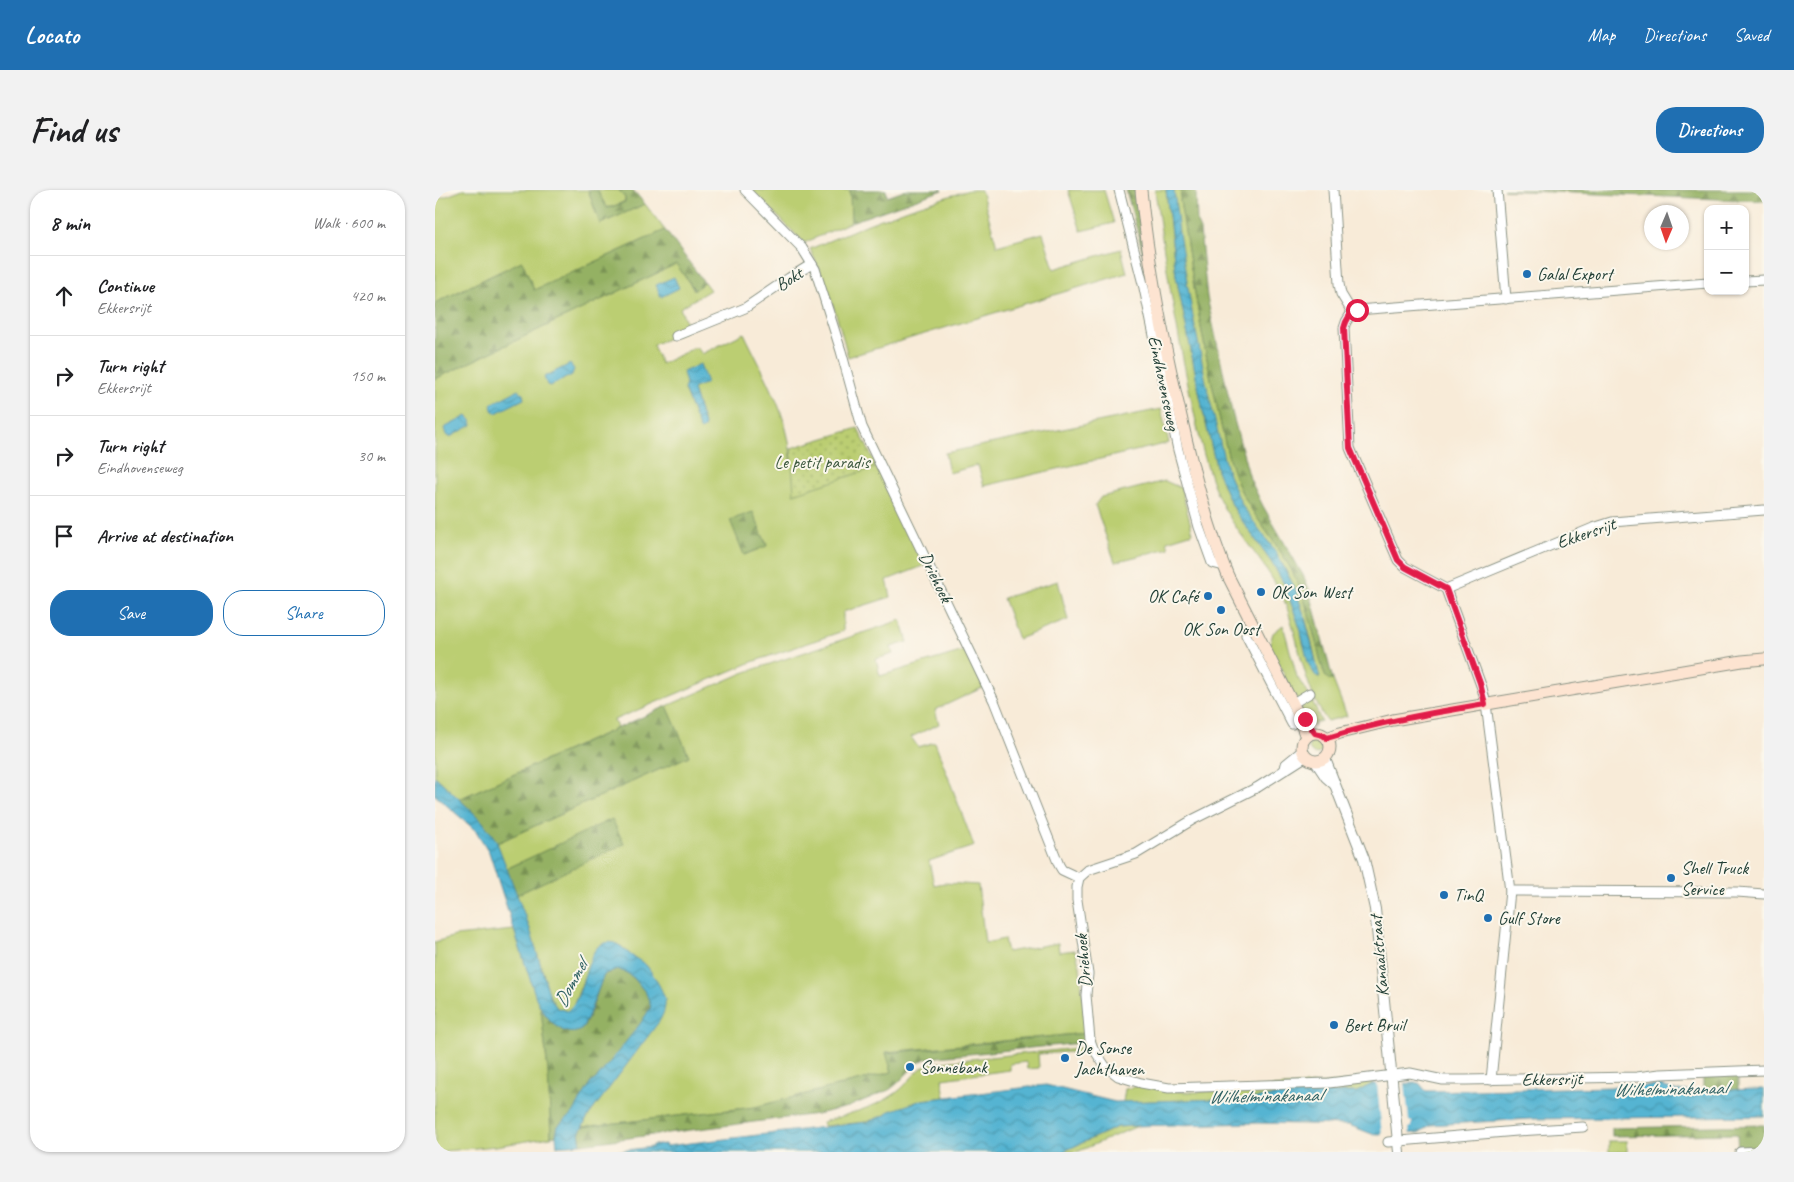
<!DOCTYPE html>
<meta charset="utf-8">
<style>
:root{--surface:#fff;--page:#f2f2f2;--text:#202124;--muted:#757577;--line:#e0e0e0;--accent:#1f6fb2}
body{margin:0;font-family:Caveat,sans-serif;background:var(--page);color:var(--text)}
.controls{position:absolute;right:15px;top:15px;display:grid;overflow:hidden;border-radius:10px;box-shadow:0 1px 4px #0004}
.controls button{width:45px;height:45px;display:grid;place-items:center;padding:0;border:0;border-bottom:1px solid var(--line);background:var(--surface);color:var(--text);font:25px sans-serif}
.compass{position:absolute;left:1209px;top:15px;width:45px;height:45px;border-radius:50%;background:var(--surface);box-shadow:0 1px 4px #0004;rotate:182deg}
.stop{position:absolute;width:15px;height:15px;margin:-11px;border:4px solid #e11d48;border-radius:50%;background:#fff}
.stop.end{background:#e11d48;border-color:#fff;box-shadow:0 1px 5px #0008}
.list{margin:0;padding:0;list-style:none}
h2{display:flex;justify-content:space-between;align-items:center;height:65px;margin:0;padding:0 20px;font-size:21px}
h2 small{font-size:16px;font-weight:400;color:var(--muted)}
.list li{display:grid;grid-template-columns:32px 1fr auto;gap:15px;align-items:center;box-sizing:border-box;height:80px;padding:0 20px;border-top:1px solid var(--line)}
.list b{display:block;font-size:19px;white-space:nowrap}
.list p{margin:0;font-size:16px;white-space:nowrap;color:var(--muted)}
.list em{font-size:16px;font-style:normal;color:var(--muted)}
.actions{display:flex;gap:10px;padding:15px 20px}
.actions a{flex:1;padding:11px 0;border:1px solid var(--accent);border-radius:20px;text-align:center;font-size:18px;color:var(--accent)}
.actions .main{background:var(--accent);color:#fff}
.icon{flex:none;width:28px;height:28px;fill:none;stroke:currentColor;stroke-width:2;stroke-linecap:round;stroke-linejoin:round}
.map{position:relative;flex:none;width:1329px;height:962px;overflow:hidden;border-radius:20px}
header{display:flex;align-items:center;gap:30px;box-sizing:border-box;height:70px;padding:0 25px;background:var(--accent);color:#fff}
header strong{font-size:24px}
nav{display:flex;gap:28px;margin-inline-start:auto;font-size:18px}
.intro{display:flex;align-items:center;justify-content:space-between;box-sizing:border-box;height:120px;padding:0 30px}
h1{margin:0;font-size:35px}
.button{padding:12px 22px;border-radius:20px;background:var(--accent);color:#fff;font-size:18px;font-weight:700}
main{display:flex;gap:30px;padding:0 30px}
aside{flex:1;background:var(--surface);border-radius:20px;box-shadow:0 1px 4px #0004}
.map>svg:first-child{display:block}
.grass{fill:#bbce72;stroke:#6d8653;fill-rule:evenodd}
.forest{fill:url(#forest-firs);stroke:#5a774c}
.park{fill:url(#park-dots);stroke:#6d8653}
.water{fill:url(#water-waves);stroke:#3a7883}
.pier{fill:#f8ebd8}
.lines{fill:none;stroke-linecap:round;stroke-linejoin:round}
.minor-casing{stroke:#8c9486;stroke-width:11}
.tertiary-casing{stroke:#8c9486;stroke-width:12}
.secondary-casing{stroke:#8c9486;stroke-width:13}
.minor{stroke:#fff;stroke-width:9}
.tertiary{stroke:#fff;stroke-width:10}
.secondary{stroke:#fde4d1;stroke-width:11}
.route{stroke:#e11d48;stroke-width:6}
.poi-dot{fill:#1f6fb2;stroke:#fbf7ec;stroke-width:2}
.labels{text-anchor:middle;stroke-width:4;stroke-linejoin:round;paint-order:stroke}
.poi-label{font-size:18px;fill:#1f3d34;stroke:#fbf7ec;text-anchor:start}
.street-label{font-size:18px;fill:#1f3d34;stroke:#fbf7ec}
.park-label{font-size:18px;fill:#3e5a40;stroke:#fbf7ec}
.water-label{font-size:19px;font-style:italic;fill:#2f6163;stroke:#fbf7ec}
</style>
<header>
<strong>Locato</strong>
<nav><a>Map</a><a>Directions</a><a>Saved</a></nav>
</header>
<div class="intro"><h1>Find us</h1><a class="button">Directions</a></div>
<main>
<aside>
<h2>8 min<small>Walk · 600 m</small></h2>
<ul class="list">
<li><svg class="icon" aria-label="ahead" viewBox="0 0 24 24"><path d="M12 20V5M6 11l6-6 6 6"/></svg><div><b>Continue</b><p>Ekkersrijt</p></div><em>420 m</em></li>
<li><svg class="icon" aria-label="right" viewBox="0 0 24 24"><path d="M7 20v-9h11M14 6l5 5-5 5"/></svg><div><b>Turn right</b><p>Ekkersrijt</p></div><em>150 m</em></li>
<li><svg class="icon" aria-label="right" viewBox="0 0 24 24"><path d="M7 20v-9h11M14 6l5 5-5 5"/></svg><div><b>Turn right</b><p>Eindhovenseweg</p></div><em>30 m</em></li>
<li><svg class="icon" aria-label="arrive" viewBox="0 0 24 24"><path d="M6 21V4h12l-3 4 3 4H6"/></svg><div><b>Arrive at destination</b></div></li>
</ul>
<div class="actions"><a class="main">Save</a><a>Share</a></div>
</aside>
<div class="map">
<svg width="1329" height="962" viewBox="0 0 1329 962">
<defs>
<pattern id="forest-firs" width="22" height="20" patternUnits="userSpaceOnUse" patternTransform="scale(1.25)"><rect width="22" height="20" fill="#94b164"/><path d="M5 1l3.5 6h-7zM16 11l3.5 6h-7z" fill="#789153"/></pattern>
<pattern id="park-dots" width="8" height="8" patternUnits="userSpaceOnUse" patternTransform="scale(1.25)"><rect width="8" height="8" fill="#bbce72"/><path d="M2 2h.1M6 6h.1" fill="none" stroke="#97a85e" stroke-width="1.8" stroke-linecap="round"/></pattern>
<pattern id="water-waves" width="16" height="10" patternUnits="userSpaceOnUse" patternTransform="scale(1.25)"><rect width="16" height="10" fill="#54b4d2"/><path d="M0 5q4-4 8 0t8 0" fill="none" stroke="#4594ab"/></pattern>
</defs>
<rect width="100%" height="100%" fill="#fbf7ec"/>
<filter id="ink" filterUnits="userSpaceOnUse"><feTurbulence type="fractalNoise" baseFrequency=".02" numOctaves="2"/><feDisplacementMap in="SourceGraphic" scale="10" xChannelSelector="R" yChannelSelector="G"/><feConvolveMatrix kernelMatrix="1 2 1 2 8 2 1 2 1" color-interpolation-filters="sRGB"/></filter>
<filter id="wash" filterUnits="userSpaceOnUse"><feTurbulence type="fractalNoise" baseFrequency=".0096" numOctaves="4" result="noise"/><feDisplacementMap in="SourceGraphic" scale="20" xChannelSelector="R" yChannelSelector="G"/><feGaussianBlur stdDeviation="1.12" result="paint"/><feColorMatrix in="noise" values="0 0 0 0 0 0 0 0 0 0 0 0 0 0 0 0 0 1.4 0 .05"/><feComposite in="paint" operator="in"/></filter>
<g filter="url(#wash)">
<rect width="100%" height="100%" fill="#f8ebd8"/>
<g class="grass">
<polygon points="28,0 153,0 165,34 210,14 230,40 99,100 87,71 0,113 0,10"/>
<polygon points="162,0 184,0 190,8 190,11 177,17 170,17"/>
<polygon points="317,0 415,0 416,32 369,53"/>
<path d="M534,0H546L562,56L608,43L619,79L686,59L692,83L413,167C404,130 392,94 375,59L433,34L476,18Z"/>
<polygon points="633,0 669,0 679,33 646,41"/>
<path d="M720,0H731L741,86L768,221L782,280L793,307L801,322L839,376L849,394L865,438L868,453L884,488C877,448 867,408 847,373C835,351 812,329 803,307C780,257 770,193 760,139C752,96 740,43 739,0H746L745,11C756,78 766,145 781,212C787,239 792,267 802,292C815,324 840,349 856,379C876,415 878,448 890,486L894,490H898L912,526L892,531C867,495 865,450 849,410C832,372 799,343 782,304C768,270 761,231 753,194C740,130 729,65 720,0Z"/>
<path d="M241,74L259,100L269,92L275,100L245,118L254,139L218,155L226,174L259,158H263L267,164L309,143C328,183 354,225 356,270L442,277L491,375L452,390L456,407L408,422V441L317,472L179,530L182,538L24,609L0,586V189ZM252,194L259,198L258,200L270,237L265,239L249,200ZM317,322L332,355L309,365Z"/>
<polygon points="726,219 734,253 549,296 543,275 514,283 510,263"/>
<polygon points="730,291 746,298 758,343 732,351 734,358 680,372 660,315 666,307"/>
<polygon points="623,391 633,430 583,449 568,408"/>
<polygon points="466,430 473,452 456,457 458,464 441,469 445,486 532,460 549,497 500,520 504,534 476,547 483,557 500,552 539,656 494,671 499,695 509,693 543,695 550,753 569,749 572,762 623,753 624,762 640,760 645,776 651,843 451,862 457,882 320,917 147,937 154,925 226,828 230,809 212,776 197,766 186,756 176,753 160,760 138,816 132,821 122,818 115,807 95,739 81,705 188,653 177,630 71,679 62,653 254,566 232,516 308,483"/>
<path d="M848,435L862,487L876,508L886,531L880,533L879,536C870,530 855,496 848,485L850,484L844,473H842L834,457L838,443Z"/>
<circle cx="881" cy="557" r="7"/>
<polygon points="79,740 106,820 113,881 116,947 61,956 0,962 0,752 20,746"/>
<path d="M642,858H647L648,860L642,861V864L637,865L636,862L603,864L604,878L592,879L591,872L575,874V880L507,889L510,907L487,910L432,932L388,936V932C412,924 440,918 461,903C475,893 480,878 497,873Z"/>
<polygon points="937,890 937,894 922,902 854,903 824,908 688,912 690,899 704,896 749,902 765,902"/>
<polygon points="703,936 644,961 627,962 682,937"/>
<rect x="1174" y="951" width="18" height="11"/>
</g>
<g class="forest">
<polygon points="153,0 162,0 172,18 177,17 190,12 190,8 184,0 198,0 210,14 165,34"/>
<polygon points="415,0 451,0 452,7 472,0 508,0 416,32"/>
<polygon points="691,0 701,0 710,70"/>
<path d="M746,0H761L762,33L765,40L772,107L797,222L815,289L828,316L868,385L874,399L898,490H894L890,486C878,448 875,415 856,379C840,349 815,324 802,292C792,267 787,239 781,212C766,145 756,78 745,11Z"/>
<polygon points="1068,0 1329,0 1329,11"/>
<polygon points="230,40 269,92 260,100 241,74 0,189 0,113 87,71 99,100"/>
<polygon points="318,322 332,356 309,365 295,330"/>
<polygon points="232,516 254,566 62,653 47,631 24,609"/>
<polygon points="177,629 189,654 81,705 71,679"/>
<path d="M182,779C191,780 198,787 204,794C209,800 217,809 215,818C213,829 173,875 163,887C150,896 147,916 134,927C127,933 121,935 121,946L116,947L113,881L106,820L111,826L143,842C156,833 161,802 168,787L170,784Z"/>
<path d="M651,843V848L647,853L492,868C476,875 468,891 454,900L413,917L382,924L146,954L144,943L147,937L320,917L457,882L451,863Z"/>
<polygon points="1303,883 1303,900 1268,901 1268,884"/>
<polygon points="1329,935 1329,959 1303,962 1302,944 1177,946 1177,938"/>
</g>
<polygon class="park" points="423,238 442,277 359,304 356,258"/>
<g class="water">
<polygon points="731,0 739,0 744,43 756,116 773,202 792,281 808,317 840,361 860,398 870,428 885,488 880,485 873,473 865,438 849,394 839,376 801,322 793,307 782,280 768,221 741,86"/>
<polygon points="239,87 244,98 226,107 221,95"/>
<polygon points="135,174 139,179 137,185 115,196 112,195 109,187"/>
<polygon points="265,174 272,193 259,198 258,200 270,237 268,239 265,240 249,199 251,194 248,182"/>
<polygon points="83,200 88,204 89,209 61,223 57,220 56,214"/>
<polygon points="32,226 36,230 37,235 15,247 11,245 9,238"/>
<path d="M0,586L47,631L61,650L95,739L115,807L122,818L132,821C150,809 150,761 167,754C181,748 188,759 197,766C201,769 206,771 210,774C216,780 230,803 230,811C231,819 227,827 223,833L154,925L144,943L146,954L122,956L121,946L123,936L138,923L155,894L163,887L205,834L216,817L211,803L199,788L192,783L182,779L170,784L168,787L152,829L146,840C126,851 108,823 101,808L54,662L41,641L0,605Z"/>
<polygon points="984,893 991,901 1226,896 1243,901 1329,899 1329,926 1095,929 995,935 984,943 937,944 914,935 823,933 697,936 682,937 627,962 175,962 217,957 217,955 231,954 231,956 432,932 453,924 452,922 487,910 611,895 680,912 824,908 854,903 922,902 937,894"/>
</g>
<polygon class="pier" points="942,893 970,893 974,931 977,932 977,937 974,937 975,945 947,945"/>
</g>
<g filter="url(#ink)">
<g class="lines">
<g class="minor-casing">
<g id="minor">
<polyline points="310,0 367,58 380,79 406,161 427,237 559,511 624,675 627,680 644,688"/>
<polyline points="684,0 709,98 743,260 764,337 777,373 789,376"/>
<polyline points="898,0 904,94 906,104 917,122"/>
<polyline points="1062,0 1071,109"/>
<polyline points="1310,91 1329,90"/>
<polyline points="241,146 310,118 354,88 377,74"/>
<polyline points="1011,399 1158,338 1177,332 1329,320"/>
<polyline points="811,445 857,534"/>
<polyline points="858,513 875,503"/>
<polyline points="870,567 823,597 759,629 701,664 653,680 644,688 642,697 642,710 653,784 651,805 655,850 658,858 670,876 683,886 706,893 734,898 894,893 975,883 1008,890 1031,890 1202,887 1225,884 1329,880"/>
<polyline points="850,578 851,574 867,561"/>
<polyline points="1075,701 1302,702 1329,704"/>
<path d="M1056,890L1075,701L1051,514L1047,498L1011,399L970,377L963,370L915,258L909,138C911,130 914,124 922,120L1273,93"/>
<polyline points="953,952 1082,941 1148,937"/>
<polyline points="1305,962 1329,961"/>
</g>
</g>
<g class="tertiary-casing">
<g id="tertiary">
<polyline points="890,569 929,669 940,719 964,962"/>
<polyline points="881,572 891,587 899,594"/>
</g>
</g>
<g class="secondary-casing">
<g id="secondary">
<path d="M706,0C713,75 728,149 745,222C757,277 771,333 793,386L861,520L871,547"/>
<circle cx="881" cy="557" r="14"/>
<polyline points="892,548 905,543 958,530 1307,471 1329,469"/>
</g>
</g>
<use href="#minor" class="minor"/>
<use href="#tertiary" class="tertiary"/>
<use href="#secondary" class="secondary"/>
</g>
</g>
<g class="lines" filter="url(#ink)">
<path class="route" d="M870,529L880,543L888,545L892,548C944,532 997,523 1050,514L1045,493L1011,399L970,377L963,370L915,258L909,138C911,130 914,124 922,120"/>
</g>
<g class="poi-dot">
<circle cx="1092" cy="84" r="5"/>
<circle cx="826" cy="402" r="5"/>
<circle cx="773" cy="406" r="5"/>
<circle cx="786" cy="420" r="5"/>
<circle cx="1236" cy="688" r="5"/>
<circle cx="1009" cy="705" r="5"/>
<circle cx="1053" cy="728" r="5"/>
<circle cx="899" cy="835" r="5"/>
<circle cx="630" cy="868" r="5"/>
<circle cx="475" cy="877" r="5"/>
</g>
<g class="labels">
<g class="poi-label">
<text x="1102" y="90">Galal Export</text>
<text x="836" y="408">OK Son West</text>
<text x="763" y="412" text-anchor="end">OK Café</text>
<text x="786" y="445" text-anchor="middle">OK Son Oost</text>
<text x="1246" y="684">Shell Truck<tspan x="1246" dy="21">Service</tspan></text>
<text x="1019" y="711">TinQ</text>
<text x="1063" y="734">Gulf Store</text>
<text x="909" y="841">Bert Bruil</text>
<text x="640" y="864">De Sonse<tspan x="640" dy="21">Jachthaven</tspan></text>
<text x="485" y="883">Sonnebank</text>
</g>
<g class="street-label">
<text transform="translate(354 89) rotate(-32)" y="6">Bokt</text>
<text transform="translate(729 193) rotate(78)" y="6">Eindhovenseweg</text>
<text transform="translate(1151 343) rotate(-19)" y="6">Ekkersrijt</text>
<text transform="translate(501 387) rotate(64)" y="6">Driehoek</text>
<text transform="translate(944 766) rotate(-95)" y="6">Kanaalstraat</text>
<text transform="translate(648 771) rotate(-95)" y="6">Driehoek</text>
<text transform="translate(1117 889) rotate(-1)" y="6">Ekkersrijt</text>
</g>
<g class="park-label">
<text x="387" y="278">Le petit paradis</text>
</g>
<g class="water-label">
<text transform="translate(135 793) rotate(-62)" y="7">Dommel</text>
<text transform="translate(1235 898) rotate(-1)" y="7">Wilhelminakanaal</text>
<text transform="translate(830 905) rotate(-1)" y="7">Wilhelminakanaal</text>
</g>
</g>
</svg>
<div class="controls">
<button>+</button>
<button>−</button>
</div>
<svg class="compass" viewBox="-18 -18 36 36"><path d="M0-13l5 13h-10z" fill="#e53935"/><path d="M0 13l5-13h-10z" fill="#757577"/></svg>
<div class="stop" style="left:922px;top:120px"></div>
<div class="stop end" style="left:870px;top:529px"></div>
</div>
</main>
